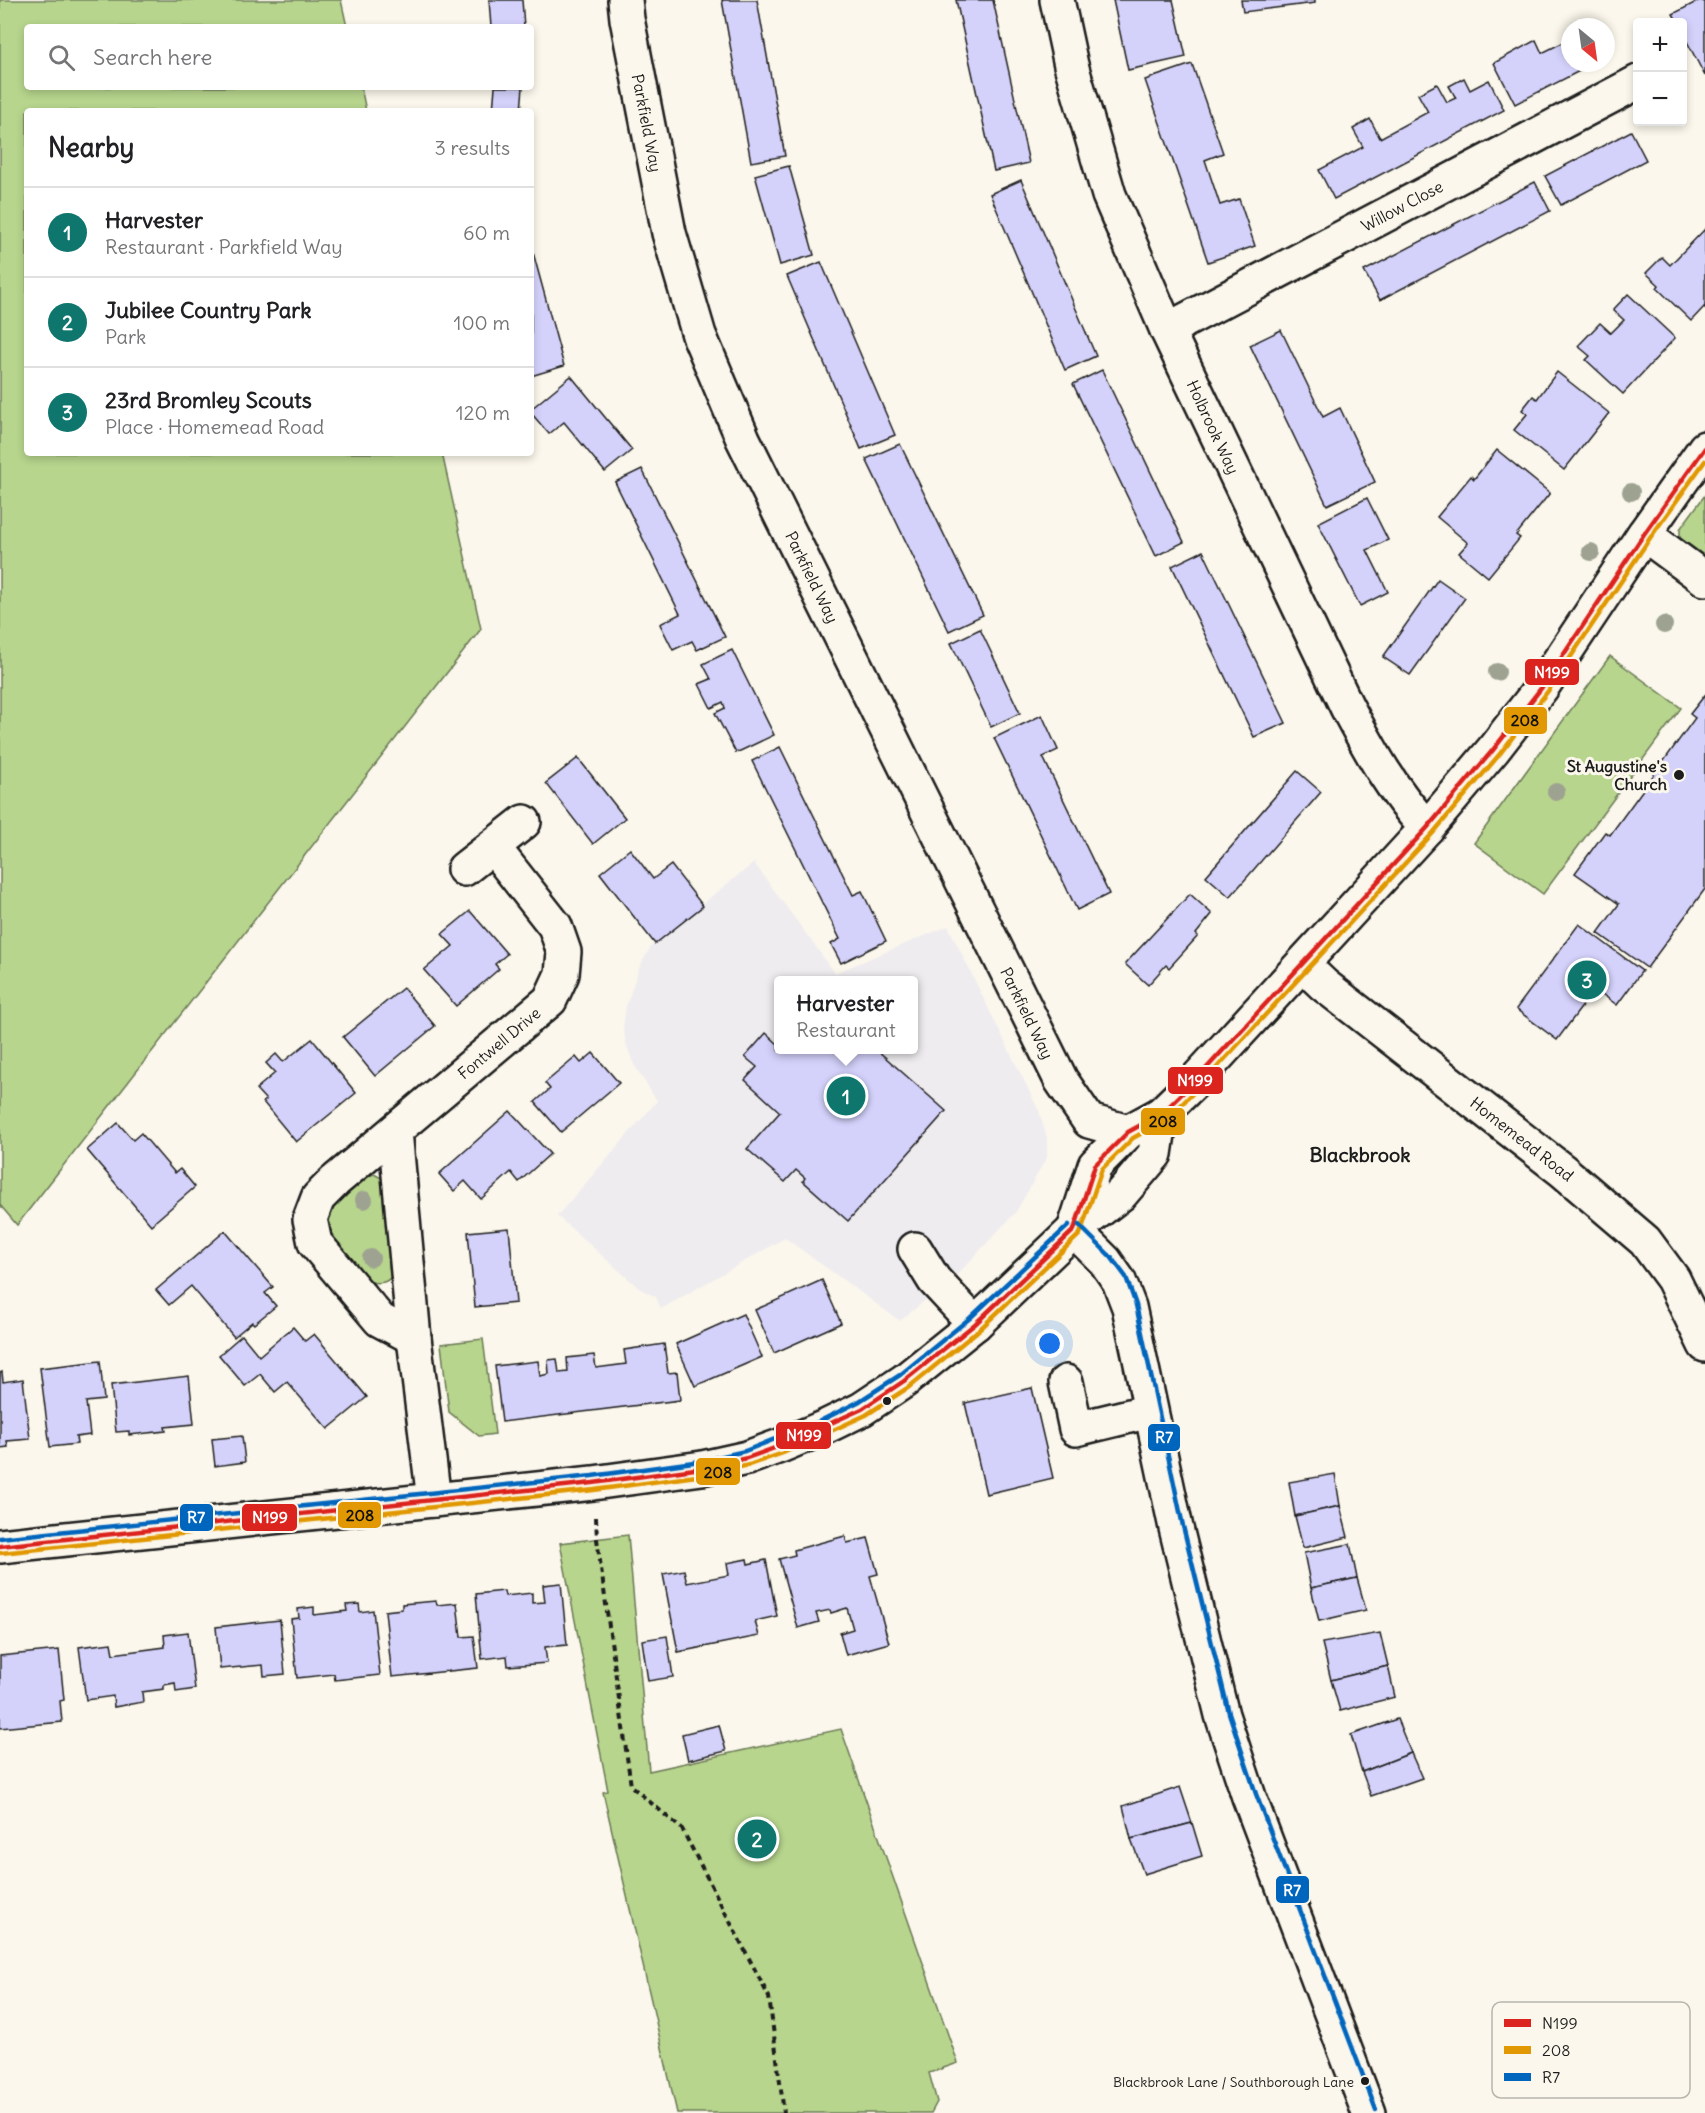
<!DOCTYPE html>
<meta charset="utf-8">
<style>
:root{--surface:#fff;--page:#f6f6f6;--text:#202124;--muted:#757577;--line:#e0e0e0;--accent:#0f766e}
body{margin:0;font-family:Delius,sans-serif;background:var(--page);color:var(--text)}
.controls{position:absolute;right:18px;top:18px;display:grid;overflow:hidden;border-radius:6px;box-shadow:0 3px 9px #0003}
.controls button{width:54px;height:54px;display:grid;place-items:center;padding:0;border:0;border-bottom:2px solid var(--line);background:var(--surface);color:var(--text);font:30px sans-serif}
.compass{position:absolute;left:1561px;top:18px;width:54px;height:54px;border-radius:50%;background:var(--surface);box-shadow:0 3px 9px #0003;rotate:151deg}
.you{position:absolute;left:1050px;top:1344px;width:21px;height:21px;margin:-15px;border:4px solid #fff;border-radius:50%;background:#1a73e8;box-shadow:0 0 0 9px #1a73e833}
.badge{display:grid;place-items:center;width:39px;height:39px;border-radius:50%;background:var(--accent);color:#fff;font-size:20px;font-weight:700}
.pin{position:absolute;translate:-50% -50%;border:3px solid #fff;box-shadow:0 2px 6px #0006}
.popup{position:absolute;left:774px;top:976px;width:144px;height:78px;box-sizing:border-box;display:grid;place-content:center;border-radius:6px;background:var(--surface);filter:drop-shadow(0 2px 4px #0005);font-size:20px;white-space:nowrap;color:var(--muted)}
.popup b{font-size:22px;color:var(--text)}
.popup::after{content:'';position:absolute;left:50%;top:100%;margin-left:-12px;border:12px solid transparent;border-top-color:var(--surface)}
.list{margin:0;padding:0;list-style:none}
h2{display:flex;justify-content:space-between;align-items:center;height:78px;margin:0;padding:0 24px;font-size:26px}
h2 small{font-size:20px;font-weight:400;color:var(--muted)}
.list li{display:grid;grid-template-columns:39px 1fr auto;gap:18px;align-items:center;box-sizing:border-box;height:90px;padding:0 24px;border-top:2px solid var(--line)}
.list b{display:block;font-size:22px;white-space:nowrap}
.list p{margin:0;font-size:20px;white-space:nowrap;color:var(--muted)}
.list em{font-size:20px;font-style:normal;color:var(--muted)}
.icon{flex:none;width:33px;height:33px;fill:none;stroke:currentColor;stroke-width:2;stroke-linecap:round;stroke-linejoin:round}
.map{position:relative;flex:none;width:1705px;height:2113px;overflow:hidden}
.search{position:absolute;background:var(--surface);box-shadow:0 3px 9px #0003;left:24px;top:24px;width:510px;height:66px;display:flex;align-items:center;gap:15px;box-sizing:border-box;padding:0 21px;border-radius:6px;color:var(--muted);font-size:22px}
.panel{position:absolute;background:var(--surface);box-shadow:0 3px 9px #0003;left:24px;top:108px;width:510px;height:348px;border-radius:6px}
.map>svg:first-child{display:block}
.built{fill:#efecf0;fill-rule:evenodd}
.green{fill:#b7d58d;stroke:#6a7854;stroke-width:1.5}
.building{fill:#d4d2fb;stroke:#1c1c1c;stroke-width:1.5}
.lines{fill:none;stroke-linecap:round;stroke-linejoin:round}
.minor-casing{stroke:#1c1c1c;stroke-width:38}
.path{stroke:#1c1c1c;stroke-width:4;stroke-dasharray:6 4.5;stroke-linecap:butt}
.minor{stroke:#fbf7ec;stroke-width:33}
.bus-1-casing{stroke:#fbf7ec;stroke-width:9}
.bus-2-casing{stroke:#fbf7ec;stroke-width:9}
.bus-3-casing{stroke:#fbf7ec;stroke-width:9}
.bus-1{stroke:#dc241f;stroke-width:4.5}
.bus-2{stroke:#e19803;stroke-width:4.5}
.bus-3{stroke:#0065bd;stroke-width:4.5}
.tree{fill:#9ea290}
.poi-dot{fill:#1c1c1c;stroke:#fbf7ec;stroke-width:2}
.labels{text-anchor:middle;stroke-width:6;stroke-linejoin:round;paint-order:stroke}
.bus-label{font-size:14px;fill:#1c1c1c;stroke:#fbf7ec;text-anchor:end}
.street-label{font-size:16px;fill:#1c1c1c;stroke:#fbf7ec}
.poi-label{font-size:16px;font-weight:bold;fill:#1c1c1c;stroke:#fbf7ec;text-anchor:end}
.quarter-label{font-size:20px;font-weight:bold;fill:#1c1c1c;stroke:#fbf7ec}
.key{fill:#fbf7ec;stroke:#b8b5ae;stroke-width:1.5}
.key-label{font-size:16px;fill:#1c1c1c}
.line-badge{stroke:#fbf7ec;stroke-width:2}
.badge-label{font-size:16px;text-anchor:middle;font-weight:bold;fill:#fff}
.pale-badge-label{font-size:16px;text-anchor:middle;font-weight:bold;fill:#111}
</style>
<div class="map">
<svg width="1705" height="2113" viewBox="0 0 1705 2113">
<rect width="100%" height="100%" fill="#fbf7ec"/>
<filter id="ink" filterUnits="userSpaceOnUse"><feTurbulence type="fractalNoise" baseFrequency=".0167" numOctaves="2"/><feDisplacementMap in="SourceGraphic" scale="12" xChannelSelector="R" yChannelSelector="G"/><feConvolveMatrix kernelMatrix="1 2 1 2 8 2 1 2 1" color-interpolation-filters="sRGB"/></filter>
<g filter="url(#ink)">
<path class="built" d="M754,863L835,973L948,926L1039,1111L1047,1138V1157L1016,1212L957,1275L900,1321L785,1238L661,1309L656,1297L640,1289L557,1216L657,1101L634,1065L627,1047L623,1027L626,1006L639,968L650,948L662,935ZM778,980H914V1050H778Z"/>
<g class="green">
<polygon points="0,0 341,0 347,27 27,27 27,87 361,87 366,111 27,111 27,453 442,453 481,629 17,1225 0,1205"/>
<polygon points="1705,495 1705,555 1699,554 1680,540 1680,529"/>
<polygon points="1610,656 1681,708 1543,894 1474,843"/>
<path d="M374,1174L383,1179L394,1273C388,1283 381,1284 369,1282L328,1233L327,1217L330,1207L363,1178Z"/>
<polygon points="483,1339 495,1434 479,1436 449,1412 441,1344"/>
<polygon points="628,1535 649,1771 841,1729 958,2063 929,2073 937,2102 931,2113 677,2113 603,1792 608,1791 560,1543"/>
</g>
<g class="building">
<polygon points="489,0 522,0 524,27 491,27"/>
<polygon points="722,0 757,0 785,156 751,162"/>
<polygon points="956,0 993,0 1029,163 994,171"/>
<polygon points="1113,0 1173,0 1186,57 1128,70"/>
<polygon points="1241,0 1315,0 1315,3 1243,12"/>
<polygon points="1700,0 1705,2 1705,76 1682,32 1682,22 1678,22 1673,14"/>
<polygon points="1570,39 1570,63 1595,63 1515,104 1494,63 1536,40 1542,53"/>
<polygon points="1192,64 1223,153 1205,160 1220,205 1239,199 1255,246 1208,262 1145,80"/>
<polygon points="1464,78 1470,90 1489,80 1504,110 1334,199 1319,170 1363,147 1353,129 1370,119 1380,138 1428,112 1418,94 1437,84 1447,102 1456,98 1449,86"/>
<polygon points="495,87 523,87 521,111 493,111"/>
<polygon points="1631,131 1646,160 1561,205 1545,176"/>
<polygon points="789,166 814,255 780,265 755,175"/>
<polygon points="1021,180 1096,356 1065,370 990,194"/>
<polygon points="1535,182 1550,211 1380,300 1364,271"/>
<polygon points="1705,229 1705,308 1704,307 1691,321 1657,288 1659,285 1646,273 1662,257 1670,265"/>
<polygon points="531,245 564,366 531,376"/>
<polygon points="821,262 895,435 861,449 787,276"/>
<polygon points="1628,294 1675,338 1623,394 1586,360 1590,356 1578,346 1600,323 1611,333 1624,320 1613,310"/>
<polygon points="1281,330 1323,417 1340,408 1375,482 1327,505 1250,345"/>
<polygon points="1102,370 1184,542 1156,556 1073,384"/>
<polygon points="1557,372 1609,413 1564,470 1514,430 1527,414 1522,410 1533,396 1537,399"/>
<polygon points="571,376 632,450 605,472 564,422 549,434 531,413 531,409"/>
<polygon points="900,444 983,615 949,631 866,459"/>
<polygon points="1497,450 1550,493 1516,535 1520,538 1488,577 1459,553 1468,543 1437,517 1471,476 1474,479"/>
<polygon points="642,469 725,637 697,650 692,641 673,650 660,624 680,614 615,482"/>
<polygon points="1367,498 1388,540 1367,550 1388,592 1360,606 1318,523"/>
<polygon points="1203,551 1286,723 1254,737 1172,566"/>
<polygon points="1438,579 1465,598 1410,675 1383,657"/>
<polygon points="980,629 1020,713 991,727 951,643"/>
<polygon points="732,650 774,735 736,753 715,713 725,708 723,702 711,708 699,684 711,679 703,664"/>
<polygon points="1705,695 1705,889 1647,968 1598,933 1619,904 1575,873 1605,832 1610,835 1695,718 1690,714"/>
<polygon points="1042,715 1058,750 1043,757 1109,894 1077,910 994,738"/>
<polygon points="780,747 853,895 862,891 886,941 841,963 831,944 840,939 752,761"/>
<polygon points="578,758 625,818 593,844 546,783"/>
<polygon points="1297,771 1321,792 1230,897 1206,876"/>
<polygon points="630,849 653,879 671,865 703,906 655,944 600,873"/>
<polygon points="1190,894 1212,914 1196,934 1198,936 1169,968 1166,965 1148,985 1125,964"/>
<polygon points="470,911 507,954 495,964 499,969 456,1006 424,970 453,946 442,934"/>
<polygon points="1579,924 1642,971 1617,1005 1595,989 1557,1040 1516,1009"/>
<polygon points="403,988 435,1026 375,1076 343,1037"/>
<polygon points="766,1033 778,1044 778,1050 877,1050 946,1111 848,1221 803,1181 805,1178 796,1170 785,1182 747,1149 780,1112 745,1080 757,1067 745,1057"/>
<polygon points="312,1039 356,1093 296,1142 263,1102 266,1100 256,1089 275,1073 266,1063 276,1054 283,1062"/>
<polygon points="593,1053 619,1083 561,1132 535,1102 550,1089 545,1083 576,1057 581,1063"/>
<polygon points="510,1111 550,1154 519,1182 511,1172 481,1199 465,1181 454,1191 439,1174"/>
<polygon points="118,1123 133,1140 141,1133 175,1173 180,1169 195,1187 151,1225 87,1150"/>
<polygon points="509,1228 516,1303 475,1307 468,1232"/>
<polygon points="225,1231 273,1287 265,1293 276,1306 254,1324 252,1322 234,1337 191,1286 169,1305 156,1290"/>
<polygon points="822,1280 841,1323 774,1353 755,1310"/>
<polygon points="743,1314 762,1357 695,1386 676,1344"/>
<polygon points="293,1327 305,1341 314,1334 367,1397 328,1429 287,1382 275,1392 260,1374 245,1386 219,1355 242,1335 259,1356"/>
<polygon points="664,1344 668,1373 677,1372 680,1400 502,1422 495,1366 538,1361 540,1376 549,1374 548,1360 557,1359 559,1373 568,1372 567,1358 594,1355 596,1368 626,1364 624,1350"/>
<polygon points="100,1361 104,1400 86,1402 90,1435 76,1437 77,1444 50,1447 40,1368"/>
<polygon points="2,1372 3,1382 23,1379 30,1439 7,1441 8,1447 0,1448 0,1373"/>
<polygon points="189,1376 194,1424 165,1427 166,1431 129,1435 129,1431 116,1432 111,1385"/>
<polygon points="1032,1388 1053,1478 986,1494 965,1403"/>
<polygon points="242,1436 245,1462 215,1466 212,1439"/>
<polygon points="1335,1474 1340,1506 1295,1516 1289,1482"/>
<polygon points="1340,1506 1348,1537 1303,1548 1295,1516"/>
<polygon points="845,1536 847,1543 868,1538 878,1574 870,1576 889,1643 846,1655 840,1633 853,1629 847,1608 831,1613 830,1610 816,1613 819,1622 798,1628 779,1559 795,1555 794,1550"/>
<polygon points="1350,1544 1357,1578 1311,1588 1304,1553"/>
<polygon points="747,1559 748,1564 766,1560 777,1616 755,1621 759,1636 678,1652 663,1574 684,1570 687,1583 729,1575 727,1563"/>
<polygon points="1357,1578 1366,1610 1319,1621 1311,1588"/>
<polygon points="561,1583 567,1645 545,1647 547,1663 508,1666 507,1656 482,1659 476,1594 504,1591 505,1596 532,1593 532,1603 545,1602 543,1585"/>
<polygon points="436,1601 437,1605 457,1603 461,1637 474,1636 478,1668 392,1677 385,1611 402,1609 402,1604"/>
<polygon points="359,1604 360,1612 373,1610 380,1675 335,1680 334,1674 297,1678 291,1619 299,1618 298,1609 314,1607 314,1615 347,1611 346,1605"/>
<polygon points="280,1620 285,1674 264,1676 263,1665 220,1669 216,1627"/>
<polygon points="188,1632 195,1689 176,1692 175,1683 164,1685 164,1689 142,1692 143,1702 114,1707 113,1696 86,1700 79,1647 111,1643 113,1654 165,1647 164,1635"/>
<polygon points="1380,1633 1388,1666 1331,1680 1322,1643"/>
<polygon points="667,1636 673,1677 648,1681 642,1640"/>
<polygon points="59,1650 64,1700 60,1701 62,1722 0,1728 0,1656"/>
<polygon points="1388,1666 1395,1697 1340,1711 1331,1680"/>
<polygon points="1397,1719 1411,1753 1362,1772 1351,1735"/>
<polygon points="719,1725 726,1751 688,1760 682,1734"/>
<polygon points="1411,1753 1422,1778 1371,1796 1362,1772"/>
<polygon points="1180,1787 1192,1823 1131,1839 1123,1806"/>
<polygon points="1192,1823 1202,1856 1144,1874 1131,1839"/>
</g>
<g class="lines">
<g class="minor-casing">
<g id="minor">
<polyline points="625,0 627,19 669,233 699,335 743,439 1061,1080 1089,1121 1128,1132"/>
<path d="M1057,0L1071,65L1109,195L1167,330L1347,707C1371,752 1392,791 1427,828"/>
<polyline points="1167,330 1638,82"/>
<polyline points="1644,534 1705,579"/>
<polyline points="464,869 524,822"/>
<polyline points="1303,965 1324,985 1563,1171 1645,1241 1673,1279 1705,1345"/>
<polyline points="395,1131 414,1338 434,1500"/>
<polyline points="1074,1230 1095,1165 1128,1132 1161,1114 1192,1084 1427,828 1493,750 1542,687 1644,534 1705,448"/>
<polyline points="1074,1230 1105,1261 1119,1281 1129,1307 1176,1528 1222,1715 1249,1797 1369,2113"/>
<polyline points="915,1249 934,1280 975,1324"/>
<polyline points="414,1338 380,1320 315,1243 310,1219 318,1198 335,1181 550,1000 562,974 564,952 555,926 493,847"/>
<polyline points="1066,1382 1076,1429 1150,1411"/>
<polyline points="0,1546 593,1483 702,1468 747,1458 780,1446 823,1428 862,1409 904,1381 975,1324 1074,1230 1121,1194 1155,1154 1161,1114"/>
</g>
</g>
<polyline class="path" points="596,1517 597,1539 631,1786 682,1829 769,1997 784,2113"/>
<use href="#minor" class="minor"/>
<g class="bus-1-casing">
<polyline id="bus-1" points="0,1546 593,1483 702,1468 747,1458 780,1446 862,1409 904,1381 975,1324 1074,1230 1095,1165 1128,1132 1161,1114 1192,1084 1427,828 1493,750 1542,687 1644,534 1705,448"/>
</g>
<g class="bus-2-casing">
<polyline id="bus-2" points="1,1553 594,1490 704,1475 749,1465 783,1453 866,1415 909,1387 980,1329 1080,1234 1102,1169 1133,1138 1166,1120 1197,1089 1433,833 1499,755 1548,691 1650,538 1705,461"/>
</g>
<g class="bus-3-casing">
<g id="bus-3">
<polyline points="1079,1225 1111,1257 1126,1277 1136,1305 1183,1526 1229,1713 1256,1794 1376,2110"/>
<polyline points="0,1538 592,1476 701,1461 745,1451 820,1421 858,1402 900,1375 970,1318 1069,1225"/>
</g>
</g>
<use href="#bus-1" class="bus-1"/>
<use href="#bus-2" class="bus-2"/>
<use href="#bus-3" class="bus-3"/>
</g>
<g class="tree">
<circle cx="1631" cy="492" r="9"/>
<circle cx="1591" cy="552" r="9"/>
<circle cx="1664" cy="625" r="9"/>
<circle cx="1497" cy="672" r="9"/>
<circle cx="1556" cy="792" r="9"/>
<circle cx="364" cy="1200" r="9"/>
<circle cx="371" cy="1258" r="9"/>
</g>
</g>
<g class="poi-dot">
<circle cx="1679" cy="775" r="6"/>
<circle cx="887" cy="1401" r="5"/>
<circle cx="1365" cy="2081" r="5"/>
</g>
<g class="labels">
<g class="bus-label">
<text x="1354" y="2087">Blackbrook Lane / Southborough Lane</text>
</g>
<g class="street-label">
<text transform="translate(647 123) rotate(79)" y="6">Parkfield Way</text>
<text transform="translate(1402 206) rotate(-28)" y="6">Willow Close</text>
<text transform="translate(1213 427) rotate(65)" y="6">Holbrook Way</text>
<text transform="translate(812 577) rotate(64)" y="6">Parkfield Way</text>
<text transform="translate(1027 1013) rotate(64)" y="6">Parkfield Way</text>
<text transform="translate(499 1043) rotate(-40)" y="6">Fontwell Drive</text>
<text transform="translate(1522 1139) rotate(38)" y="6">Homemead Road</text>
</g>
<g class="poi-label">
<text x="1667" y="772">St Augustine's<tspan x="1667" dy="18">Church</tspan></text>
</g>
<g class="quarter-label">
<text x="1360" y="1162">Blackbrook</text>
</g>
</g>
<rect x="1492" y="2002" width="198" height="96" rx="9" class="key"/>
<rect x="1504" y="2019" width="27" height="8" fill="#dc241f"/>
<rect x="1504" y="2046" width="27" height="8" fill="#e19803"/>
<rect x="1504" y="2073" width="27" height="8" fill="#0065bd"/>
<g class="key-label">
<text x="1542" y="2029">N199</text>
<text x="1542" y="2056">208</text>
<text x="1542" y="2083">R7</text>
</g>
<g class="line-badge">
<rect x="1524" y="658" width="56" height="28" rx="6" fill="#dc241f"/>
<rect x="1503" y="706" width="45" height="29" rx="6" fill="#e19803"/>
<rect x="1167" y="1066" width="57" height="29" rx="6" fill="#dc241f"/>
<rect x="1140" y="1107" width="46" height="29" rx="6" fill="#e19803"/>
<rect x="775" y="1421" width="57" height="29" rx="6" fill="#dc241f"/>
<rect x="1147" y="1423" width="34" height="29" rx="6" fill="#0065bd"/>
<rect x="695" y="1457" width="46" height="29" rx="6" fill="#e19803"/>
<rect x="337" y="1501" width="45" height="28" rx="6" fill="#e19803"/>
<rect x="241" y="1503" width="57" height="29" rx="6" fill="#dc241f"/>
<rect x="179" y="1503" width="35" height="29" rx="6" fill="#0065bd"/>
<rect x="1275" y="1875" width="35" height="29" rx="6" fill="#0065bd"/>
</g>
<g class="badge-label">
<text x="1552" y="678">N199</text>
<text x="1195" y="1086">N199</text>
<text x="804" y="1441">N199</text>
<text x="1164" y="1443">R7</text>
<text x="270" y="1523">N199</text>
<text x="196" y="1523">R7</text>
<text x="1292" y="1896">R7</text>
</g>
<g class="pale-badge-label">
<text x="1525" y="726">208</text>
<text x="1163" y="1127">208</text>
<text x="718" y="1478">208</text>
<text x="360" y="1521">208</text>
</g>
</svg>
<div class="controls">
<button>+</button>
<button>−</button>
</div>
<svg class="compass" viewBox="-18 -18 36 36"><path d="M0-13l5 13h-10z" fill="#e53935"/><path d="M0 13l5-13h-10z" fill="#757577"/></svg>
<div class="you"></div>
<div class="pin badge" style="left:846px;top:1096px">1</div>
<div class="popup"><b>Harvester</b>Restaurant</div>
<div class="pin badge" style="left:757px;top:1839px">2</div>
<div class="pin badge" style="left:1587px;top:980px">3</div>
<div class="search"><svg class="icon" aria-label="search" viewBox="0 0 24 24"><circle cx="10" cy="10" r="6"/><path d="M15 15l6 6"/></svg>Search here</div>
<section class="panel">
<h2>Nearby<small>3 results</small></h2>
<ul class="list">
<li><span class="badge">1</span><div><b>Harvester</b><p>Restaurant · Parkfield Way</p></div><em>60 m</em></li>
<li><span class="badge">2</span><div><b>Jubilee Country Park</b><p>Park</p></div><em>100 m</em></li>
<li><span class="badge">3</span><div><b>23rd Bromley Scouts</b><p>Place · Homemead Road</p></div><em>120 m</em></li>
</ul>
</section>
</div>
